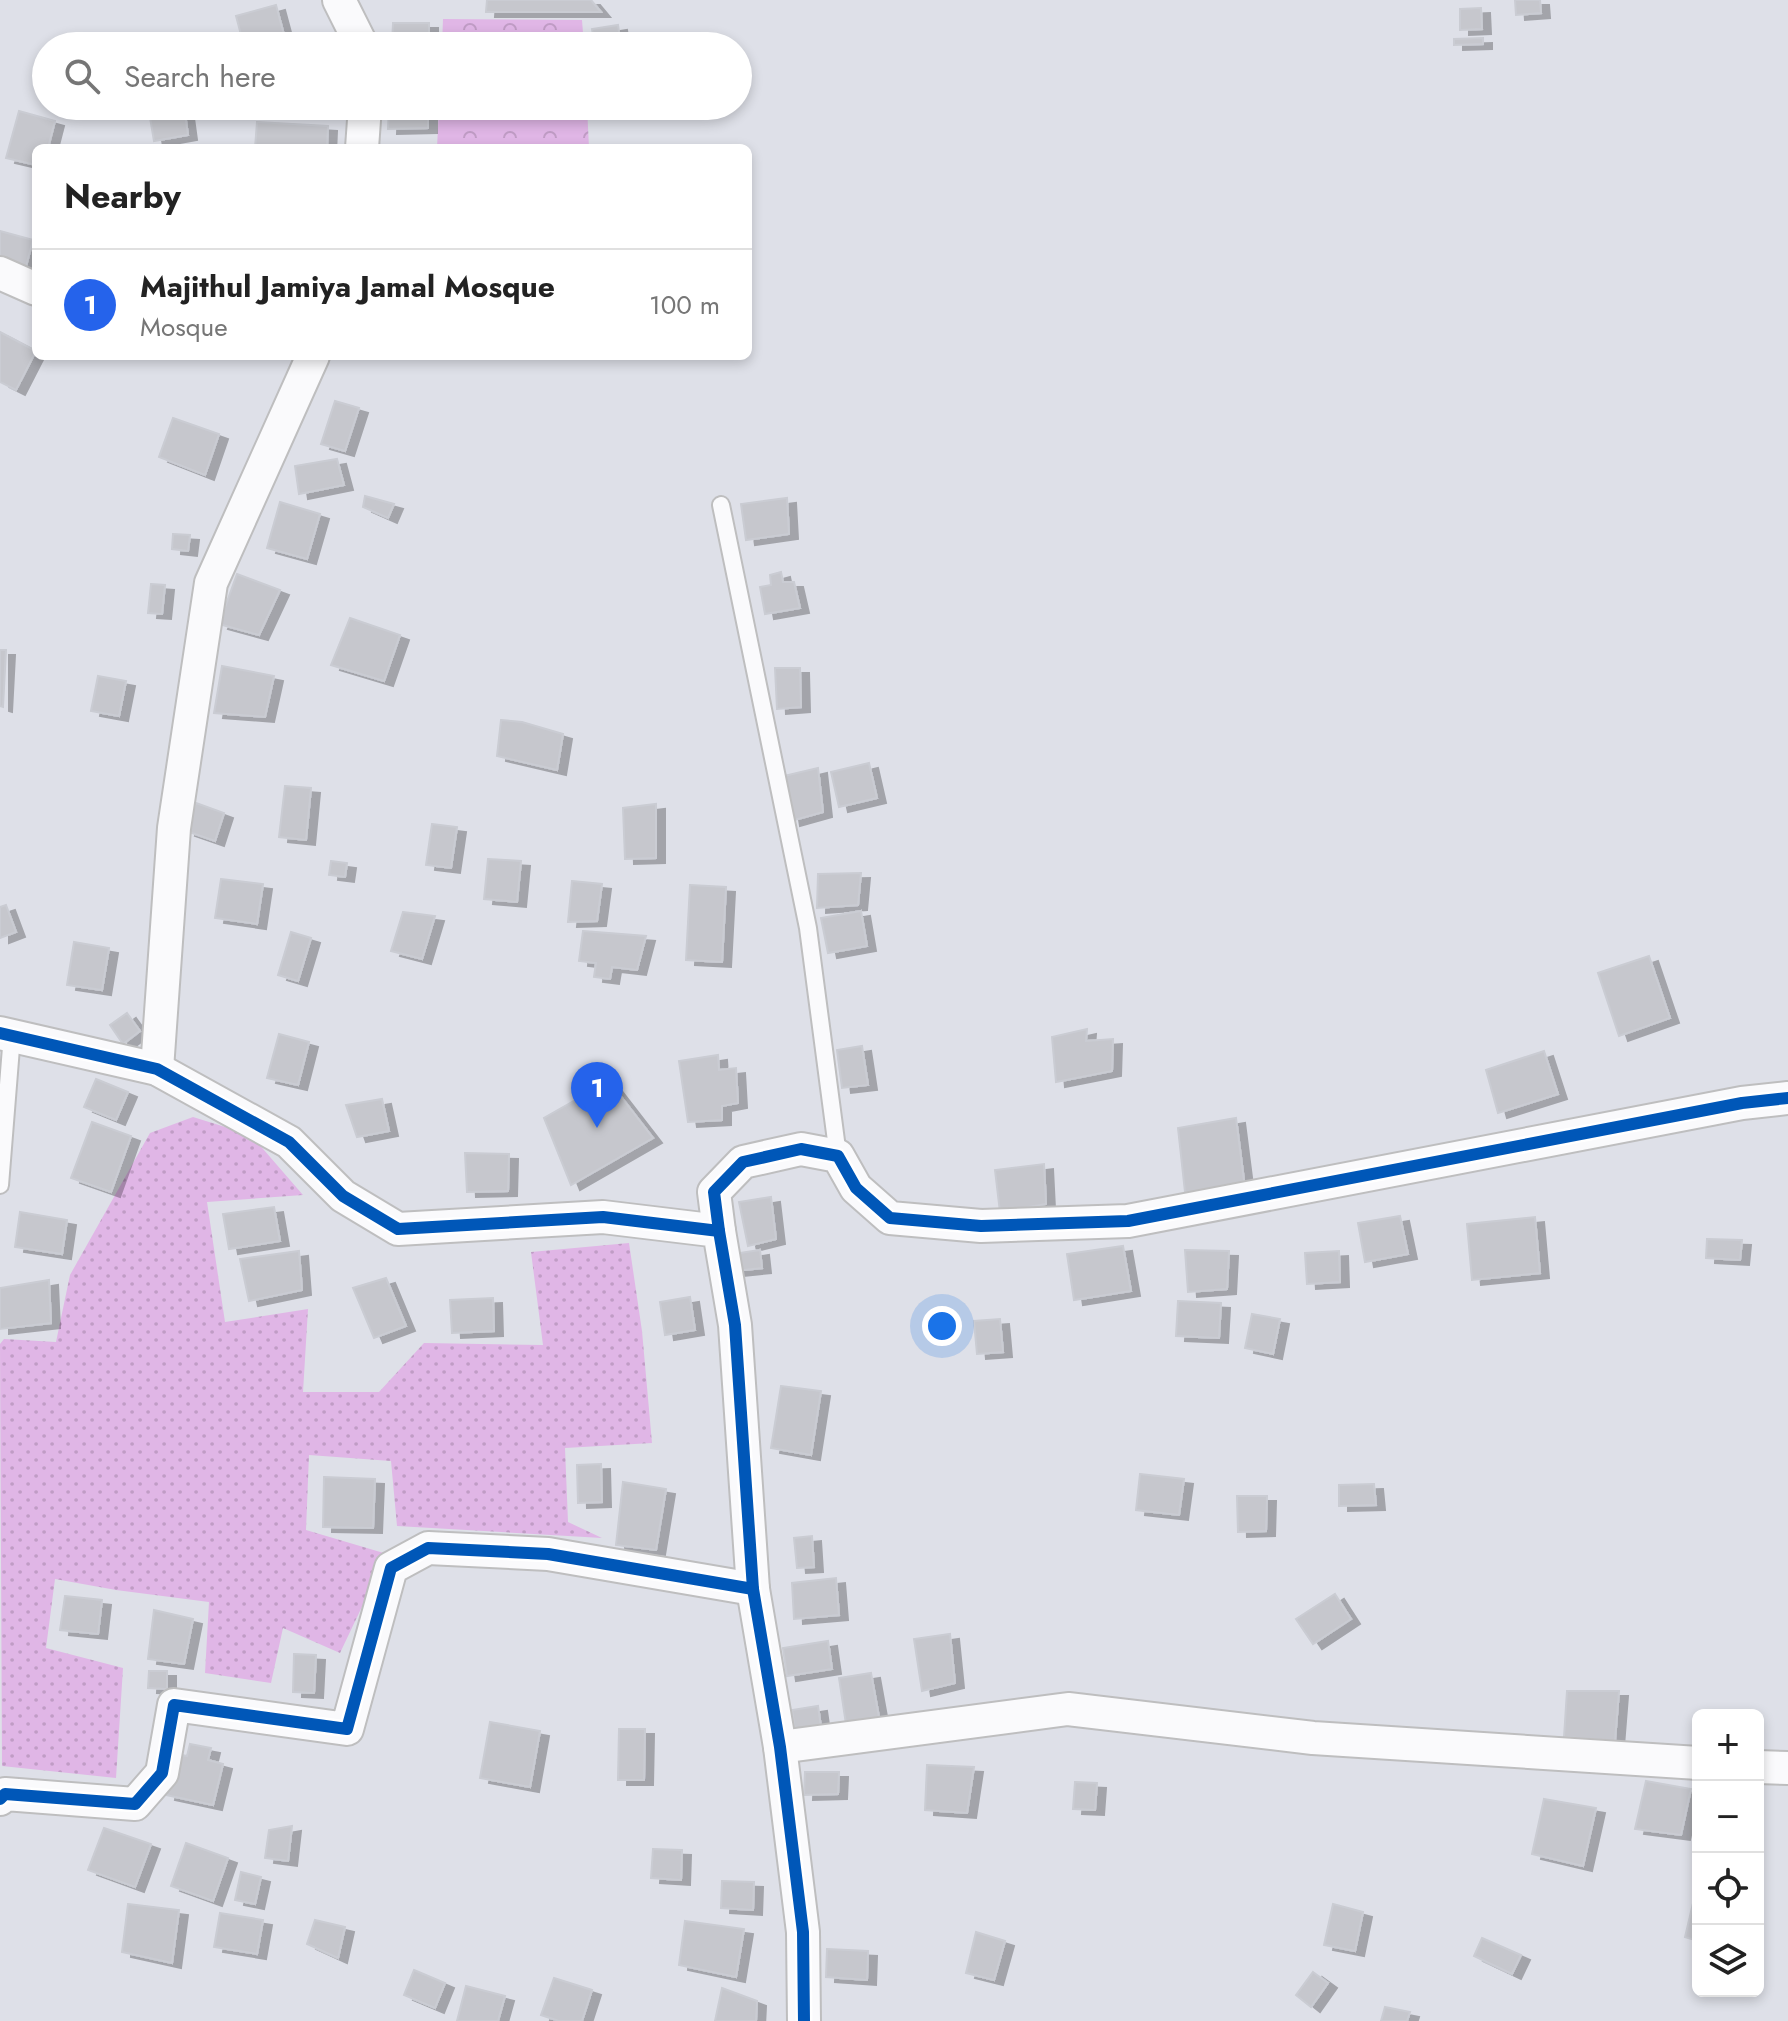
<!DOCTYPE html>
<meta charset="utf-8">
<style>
:root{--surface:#fff;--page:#f2f2f2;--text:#222;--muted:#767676;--line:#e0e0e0;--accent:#2563eb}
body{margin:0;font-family:Jost,sans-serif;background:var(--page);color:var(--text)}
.controls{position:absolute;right:24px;bottom:24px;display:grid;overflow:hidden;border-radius:12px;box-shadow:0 4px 12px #0003}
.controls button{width:72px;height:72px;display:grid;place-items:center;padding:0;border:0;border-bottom:2px solid var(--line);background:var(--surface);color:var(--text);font:40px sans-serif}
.you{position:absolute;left:942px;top:1326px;width:28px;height:28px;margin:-20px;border:6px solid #fff;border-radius:50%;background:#1a73e8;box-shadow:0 0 0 12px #1a73e833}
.badge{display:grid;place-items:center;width:52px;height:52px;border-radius:50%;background:var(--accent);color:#fff;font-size:26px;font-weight:700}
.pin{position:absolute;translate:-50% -66px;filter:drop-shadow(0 2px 4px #0008)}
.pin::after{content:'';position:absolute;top:42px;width:28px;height:24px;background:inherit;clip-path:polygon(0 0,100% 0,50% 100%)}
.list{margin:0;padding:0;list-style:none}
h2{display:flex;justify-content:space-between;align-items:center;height:104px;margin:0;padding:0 32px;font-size:34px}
h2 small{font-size:26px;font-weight:400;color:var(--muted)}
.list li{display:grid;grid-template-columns:52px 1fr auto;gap:24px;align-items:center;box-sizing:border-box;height:112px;padding:0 32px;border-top:2px solid var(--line)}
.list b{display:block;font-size:30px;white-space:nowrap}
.list p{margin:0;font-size:26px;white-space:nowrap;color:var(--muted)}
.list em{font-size:26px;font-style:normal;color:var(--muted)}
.icon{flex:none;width:44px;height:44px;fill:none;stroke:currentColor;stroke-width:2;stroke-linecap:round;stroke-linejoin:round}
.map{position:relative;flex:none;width:1788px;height:2021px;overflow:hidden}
.search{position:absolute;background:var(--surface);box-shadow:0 4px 12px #0003;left:32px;top:32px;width:720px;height:88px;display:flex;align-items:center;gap:20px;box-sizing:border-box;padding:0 28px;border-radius:44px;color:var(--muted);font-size:30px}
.panel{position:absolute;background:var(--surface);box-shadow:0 4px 12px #0003;left:32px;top:144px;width:720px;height:216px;border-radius:12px}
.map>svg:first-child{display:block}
.grass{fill:url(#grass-dots)}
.forest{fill:url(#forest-crowns)}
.building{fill:#c6c7cd;stroke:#caccd3;stroke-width:2;filter:url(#shadow)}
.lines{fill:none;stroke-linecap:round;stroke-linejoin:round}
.service-casing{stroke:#bebebf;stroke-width:20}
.minor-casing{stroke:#bebebf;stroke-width:36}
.service{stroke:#fafafc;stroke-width:16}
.minor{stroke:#fafafc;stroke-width:32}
.cycleway-casing{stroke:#fff;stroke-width:17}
.cycleway{stroke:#0057b8;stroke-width:12}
</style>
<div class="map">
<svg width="1788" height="2021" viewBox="0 0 1788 2021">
<defs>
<pattern id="grass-dots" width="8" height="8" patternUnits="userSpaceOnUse" patternTransform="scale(2)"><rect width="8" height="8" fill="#e0b6e6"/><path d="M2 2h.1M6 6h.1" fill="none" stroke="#c09cc5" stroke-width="1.8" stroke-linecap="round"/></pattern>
<pattern id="forest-crowns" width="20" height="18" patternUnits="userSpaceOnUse" patternTransform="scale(2)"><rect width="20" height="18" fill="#e0b6e6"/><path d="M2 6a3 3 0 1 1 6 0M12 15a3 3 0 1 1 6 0" fill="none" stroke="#c09cc5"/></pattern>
<filter id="shadow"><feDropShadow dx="9" dy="5" stdDeviation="0" flood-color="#0004"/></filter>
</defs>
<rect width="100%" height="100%" fill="#dee0e8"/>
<polygon class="grass" points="193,1117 251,1135 303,1195 207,1202 225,1322 308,1309 303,1392 379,1392 424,1343 543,1345 531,1252 629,1243 642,1331 652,1443 565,1448 568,1522 602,1538 397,1526 391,1461 309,1455 306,1530 387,1554 340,1653 283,1628 271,1683 205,1673 209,1602 116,1590 55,1579 46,1648 123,1668 116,1778 2,1766 0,1344 4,1339 56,1342 70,1275 150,1133"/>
<g class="forest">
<polygon points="443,19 582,20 584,46 442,46"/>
<polygon points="439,106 587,106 589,148 437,148"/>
</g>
<g class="building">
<polygon points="487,0 591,0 601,12 486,12"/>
<polygon points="1515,0 1540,0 1541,13 1516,15"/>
<polygon points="276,5 287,46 244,46 236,16"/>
<polygon points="1481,8 1482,29 1460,30 1460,9"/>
<polygon points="393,23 429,23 429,46 392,46"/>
<polygon points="618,25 621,46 595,46 592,29"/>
<polygon points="1483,38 1483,44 1454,45 1454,39"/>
<polygon points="148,106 184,106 188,135 154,141"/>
<polygon points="389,106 428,106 428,128 388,129"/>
<polygon points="19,111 55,121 48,148 36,148 36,165 6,158"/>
<polygon points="257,122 328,126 327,148 255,148"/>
<polygon points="0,231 33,240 25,270 0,263"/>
<polygon points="0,332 36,351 16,390 0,382"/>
<polygon points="335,401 359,408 345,451 321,444"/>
<polygon points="173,418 219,434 205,475 159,457"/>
<polygon points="337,459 344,485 299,494 295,466"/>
<polygon points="365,496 394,504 388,518 363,507"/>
<polygon points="787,498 789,534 746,540 741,504"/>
<polygon points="280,502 320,514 307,559 267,548"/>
<polygon points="173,534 190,535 188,551 172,549"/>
<polygon points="781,572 783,582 794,582 800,608 765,614 760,587 771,585 770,575"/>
<polygon points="237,574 280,590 259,635 219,624"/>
<polygon points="151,584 165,585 162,614 148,613"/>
<polygon points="350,618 400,635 384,681 331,665"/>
<polygon points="0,650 6,650 3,707 0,706"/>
<polygon points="222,666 274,676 265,717 214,713"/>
<polygon points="775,668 800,668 801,707 777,709"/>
<polygon points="98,676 126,681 119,716 91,711"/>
<polygon points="501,720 522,722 563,734 557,770 497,756"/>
<polygon points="869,763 877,798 839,807 831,772"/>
<polygon points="818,768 823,812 791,821 784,776"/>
<polygon points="285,786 311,788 306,840 279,837"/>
<polygon points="196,803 224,813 215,841 186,831"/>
<polygon points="656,804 656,858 625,859 623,808"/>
<polygon points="432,824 457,827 451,868 426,865"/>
<polygon points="488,859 521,861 517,902 484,899"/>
<polygon points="331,861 347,863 345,877 329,875"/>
<polygon points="861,873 858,905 817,908 818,874"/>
<polygon points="221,879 263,884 257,924 215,918"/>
<polygon points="572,881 602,884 597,921 568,922"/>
<polygon points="690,885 726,887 722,962 686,960"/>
<polygon points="6,905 16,932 0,938 0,907"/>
<polygon points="861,911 867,946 828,953 821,918"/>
<polygon points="403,912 435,916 422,959 391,951"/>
<polygon points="583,931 646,936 637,970 612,967 610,979 594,977 596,963 579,961"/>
<polygon points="291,932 311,938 298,981 278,975"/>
<polygon points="74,942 109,948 102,990 67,985"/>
<polygon points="1649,956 1670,1018 1619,1036 1598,973"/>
<polygon points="127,1013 140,1031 123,1044 110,1025"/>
<polygon points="1087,1029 1086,1041 1113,1039 1112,1071 1056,1082 1052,1037"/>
<polygon points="279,1034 309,1042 298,1085 267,1078"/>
<polygon points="862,1046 868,1085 842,1088 837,1050"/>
<polygon points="1544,1051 1558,1094 1498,1113 1486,1070"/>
<polygon points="718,1055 719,1070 736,1068 738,1103 722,1106 722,1120 688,1122 679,1061"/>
<polygon points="96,1079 128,1092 116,1120 84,1107"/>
<polygon points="609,1081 653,1138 571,1185 544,1118"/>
<polygon points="382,1099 389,1131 357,1137 346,1105"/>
<polygon points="1236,1118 1245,1188 1185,1192 1178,1128"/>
<polygon points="92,1122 131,1136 111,1192 71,1178"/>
<polygon points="465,1153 509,1154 508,1191 467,1192"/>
<polygon points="1044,1164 1046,1204 1000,1212 995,1170"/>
<polygon points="771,1197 776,1239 748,1246 739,1202"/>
<polygon points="274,1207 280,1241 229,1249 223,1214"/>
<polygon points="20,1212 67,1220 62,1254 15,1247"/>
<polygon points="1400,1216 1408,1254 1365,1262 1358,1223"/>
<polygon points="1535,1217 1540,1273 1472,1280 1467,1224"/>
<polygon points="1707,1239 1742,1240 1740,1260 1706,1258"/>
<polygon points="1123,1246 1131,1291 1074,1300 1067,1254"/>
<polygon points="760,1250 762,1268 735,1271 733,1254"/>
<polygon points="1185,1250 1229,1251 1227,1289 1188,1292"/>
<polygon points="299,1251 302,1290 249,1301 240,1259"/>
<polygon points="1339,1251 1340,1282 1307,1284 1305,1253"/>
<polygon points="386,1278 406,1326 374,1338 353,1288"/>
<polygon points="49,1280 51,1323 0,1329 0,1288"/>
<polygon points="690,1297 695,1330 665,1335 660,1302"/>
<polygon points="493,1298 494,1331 452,1333 450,1300"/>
<polygon points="1178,1301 1221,1303 1219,1338 1176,1336"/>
<polygon points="1252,1314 1280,1319 1273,1354 1245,1348"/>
<polygon points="1000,1319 1003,1352 977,1354 974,1321"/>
<polygon points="781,1386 821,1391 811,1455 771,1448"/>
<polygon points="601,1464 602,1502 578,1503 577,1465"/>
<polygon points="1140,1474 1184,1479 1179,1515 1136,1510"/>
<polygon points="324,1477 375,1479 373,1528 323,1527"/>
<polygon points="623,1482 666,1489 656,1550 616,1545"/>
<polygon points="1374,1484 1376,1505 1339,1506 1339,1485"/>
<polygon points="1237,1496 1267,1496 1266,1531 1238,1532"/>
<polygon points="812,1536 814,1567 797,1568 794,1538"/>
<polygon points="836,1578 839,1615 794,1619 792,1583"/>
<polygon points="1335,1594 1351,1619 1313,1644 1296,1619"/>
<polygon points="65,1596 102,1600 98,1634 60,1630"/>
<polygon points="154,1610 193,1619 184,1664 148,1659"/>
<polygon points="950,1634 955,1683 922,1691 914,1639"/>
<polygon points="828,1641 832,1669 787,1676 783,1648"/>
<polygon points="294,1654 316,1655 314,1693 293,1692"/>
<polygon points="149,1671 167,1671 167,1689 148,1688"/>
<polygon points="871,1673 879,1717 846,1724 839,1678"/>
<polygon points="1567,1691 1619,1691 1615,1741 1564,1737"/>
<polygon points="818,1706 822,1734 796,1738 792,1710"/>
<polygon points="490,1722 540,1731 530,1787 480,1778"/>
<polygon points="619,1729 645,1729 644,1780 618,1780"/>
<polygon points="190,1744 211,1748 208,1760 223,1764 213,1805 166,1795 176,1754 187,1756"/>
<polygon points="927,1765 974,1767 967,1813 925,1810"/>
<polygon points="805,1772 839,1772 838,1794 804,1795"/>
<polygon points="1646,1781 1691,1789 1681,1835 1635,1829"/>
<polygon points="1075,1782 1097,1783 1095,1810 1073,1809"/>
<polygon points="1544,1799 1596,1808 1583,1866 1532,1854"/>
<polygon points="292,1826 288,1861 265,1858 269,1830"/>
<polygon points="104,1828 151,1844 135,1887 88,1870"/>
<polygon points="186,1843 228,1858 213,1901 171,1886"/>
<polygon points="653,1849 682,1850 681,1880 651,1878"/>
<polygon points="241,1872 261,1877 255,1904 235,1900"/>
<polygon points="722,1881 754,1882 753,1910 721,1908"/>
<polygon points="1698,1882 1698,1941 1685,1937"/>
<polygon points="128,1904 179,1910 172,1963 122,1952"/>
<polygon points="1333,1904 1363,1912 1355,1951 1324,1945"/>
<polygon points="220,1913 263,1920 257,1954 214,1947"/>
<polygon points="315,1920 345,1927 338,1958 307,1944"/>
<polygon points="685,1921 744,1929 736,1977 679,1965"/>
<polygon points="976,1932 1005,1941 994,1980 966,1973"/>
<polygon points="1482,1938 1521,1955 1512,1974 1474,1956"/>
<polygon points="827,1949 868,1951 867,1980 826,1977"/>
<polygon points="414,1970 445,1983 435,2008 404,1995"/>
<polygon points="1313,1972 1328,1983 1311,2007 1296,1995"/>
<polygon points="554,1978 592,1990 582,2021 559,2021 541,2015"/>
<polygon points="466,1986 505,1996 498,2021 457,2021"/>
<polygon points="722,1988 757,2001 756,2021 715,2021"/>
<polygon points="1385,2007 1410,2012 1407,2021 1381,2021"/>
</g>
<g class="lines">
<g class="service-casing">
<g id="service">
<polyline points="721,505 808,928 838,1156"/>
<polyline points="0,1185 12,1035"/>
</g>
</g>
<g class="minor-casing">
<g id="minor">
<polyline points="339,0 362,46"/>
<polyline points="362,148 365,106"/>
<polyline points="0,273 36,289"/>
<polyline points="0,1033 157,1069 289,1142 343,1196 398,1229 603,1217 719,1231 735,1325 753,1589 780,1747 803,1932 804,2021"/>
<polyline points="157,1069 174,828 211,583 313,356"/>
<polyline points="719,1231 714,1192 743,1162 801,1149 838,1156 856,1188 890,1218 981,1226 1128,1221 1742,1103 1788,1098"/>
<polyline points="780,1747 1068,1709 1313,1738 1698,1763"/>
<polyline points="1758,1767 1788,1768"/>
<polyline points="0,1799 5,1794 135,1804 162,1773 174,1705 347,1729 391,1568 428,1548 548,1554 753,1589"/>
</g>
</g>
<use href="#service" class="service"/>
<use href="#minor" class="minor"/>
<g class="cycleway-casing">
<g id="cycleway">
<polyline points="0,1033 157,1069 289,1142 343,1196 398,1229 603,1217 719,1231 735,1325 753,1589 780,1747 803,1932 804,2021"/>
<polyline points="719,1231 714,1192 743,1162 801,1149 838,1156 856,1188 890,1218 981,1226 1128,1221 1742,1103 1788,1098"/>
<polyline points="0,1799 5,1794 135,1804 162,1773 174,1705 347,1729 391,1568 428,1548 548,1554 753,1589"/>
</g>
</g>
<use href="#cycleway" class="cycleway"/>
</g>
</svg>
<div class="controls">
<button>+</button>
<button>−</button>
<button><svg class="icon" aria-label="locate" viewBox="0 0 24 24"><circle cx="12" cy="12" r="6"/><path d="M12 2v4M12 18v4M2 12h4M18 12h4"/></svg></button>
<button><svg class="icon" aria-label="layers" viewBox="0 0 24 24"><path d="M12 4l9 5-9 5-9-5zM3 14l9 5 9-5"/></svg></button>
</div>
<div class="you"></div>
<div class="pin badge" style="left:597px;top:1128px">1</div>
<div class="search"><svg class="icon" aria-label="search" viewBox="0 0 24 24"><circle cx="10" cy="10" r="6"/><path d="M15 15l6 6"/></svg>Search here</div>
<section class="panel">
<h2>Nearby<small></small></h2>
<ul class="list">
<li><span class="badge">1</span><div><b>Majithul Jamiya Jamal Mosque</b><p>Mosque</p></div><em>100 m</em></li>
</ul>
</section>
</div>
